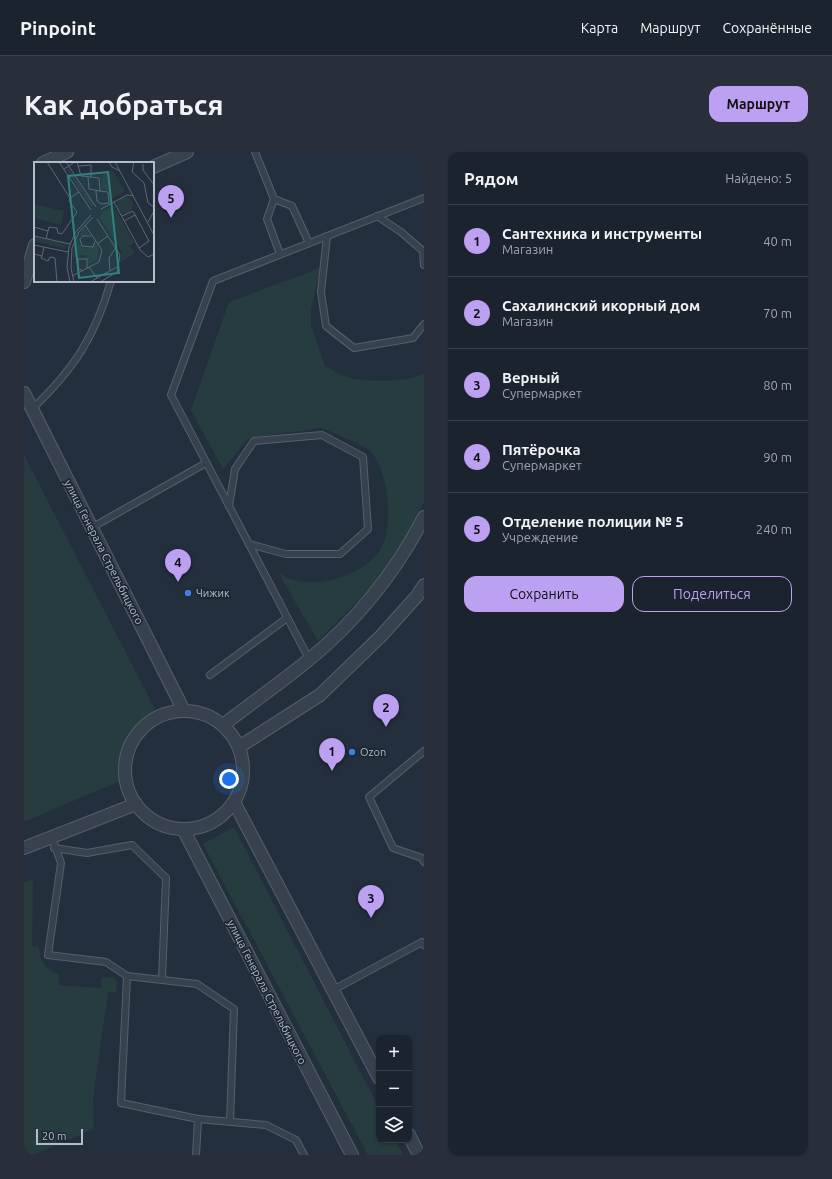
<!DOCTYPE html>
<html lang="ru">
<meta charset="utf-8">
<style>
:root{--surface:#1b232e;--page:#282f3a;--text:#f1f3f6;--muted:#a0a4aa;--line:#39404a;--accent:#bca0f2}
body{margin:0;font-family:Ubuntu,sans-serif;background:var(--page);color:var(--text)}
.controls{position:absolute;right:12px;bottom:12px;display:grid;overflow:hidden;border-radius:8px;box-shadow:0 1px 3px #0004}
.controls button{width:36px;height:36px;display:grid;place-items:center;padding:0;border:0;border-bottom:1px solid var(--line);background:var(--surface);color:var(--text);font:20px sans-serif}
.scale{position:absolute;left:12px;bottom:10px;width:47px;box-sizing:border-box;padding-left:4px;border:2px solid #b4bcc9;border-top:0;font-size:11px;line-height:14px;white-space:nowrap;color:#b4bcc9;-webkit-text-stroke:3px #1d2633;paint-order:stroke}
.you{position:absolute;left:205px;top:627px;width:14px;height:14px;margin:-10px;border:3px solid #fff;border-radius:50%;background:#1a73e8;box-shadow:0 0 0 6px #1a73e833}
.badge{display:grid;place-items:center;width:26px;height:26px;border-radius:50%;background:var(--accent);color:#111;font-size:13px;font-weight:700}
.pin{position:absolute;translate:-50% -33px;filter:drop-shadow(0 1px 2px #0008)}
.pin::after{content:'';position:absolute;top:21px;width:14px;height:12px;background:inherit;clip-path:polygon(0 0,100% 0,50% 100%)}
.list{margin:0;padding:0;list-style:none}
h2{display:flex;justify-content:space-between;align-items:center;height:52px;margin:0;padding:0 16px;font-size:17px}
h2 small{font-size:13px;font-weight:400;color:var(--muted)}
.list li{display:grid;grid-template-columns:26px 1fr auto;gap:12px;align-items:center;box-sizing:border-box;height:72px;padding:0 16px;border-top:1px solid var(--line)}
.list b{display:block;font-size:15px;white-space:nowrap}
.list p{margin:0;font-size:13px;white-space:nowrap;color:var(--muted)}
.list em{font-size:13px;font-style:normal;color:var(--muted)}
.actions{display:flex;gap:8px;padding:12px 16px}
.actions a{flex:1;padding:9px 0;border:1px solid var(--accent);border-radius:12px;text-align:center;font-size:14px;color:var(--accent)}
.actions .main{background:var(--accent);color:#111}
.icon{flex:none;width:22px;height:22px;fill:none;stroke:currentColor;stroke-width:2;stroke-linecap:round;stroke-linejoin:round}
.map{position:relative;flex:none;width:400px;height:1003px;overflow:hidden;border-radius:12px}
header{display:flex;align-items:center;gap:24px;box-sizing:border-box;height:56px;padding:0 20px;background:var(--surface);border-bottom:1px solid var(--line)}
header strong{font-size:19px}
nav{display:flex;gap:22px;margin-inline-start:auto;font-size:14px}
.intro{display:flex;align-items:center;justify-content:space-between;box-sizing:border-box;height:96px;padding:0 24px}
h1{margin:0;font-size:28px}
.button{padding:10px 18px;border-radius:12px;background:var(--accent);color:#111;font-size:14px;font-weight:700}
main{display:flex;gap:24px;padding:0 24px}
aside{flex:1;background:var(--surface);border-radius:12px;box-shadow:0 1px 3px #0004}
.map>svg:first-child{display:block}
.green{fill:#263c3f}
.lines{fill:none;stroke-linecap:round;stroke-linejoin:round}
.service-casing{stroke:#565f6c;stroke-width:8}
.minor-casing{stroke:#565f6c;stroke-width:14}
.service{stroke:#38414e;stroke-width:6}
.minor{stroke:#38414e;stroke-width:12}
.shop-dot{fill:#3f7fe0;stroke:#1d2633;stroke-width:1.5}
.labels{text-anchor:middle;stroke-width:3.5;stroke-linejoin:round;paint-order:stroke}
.street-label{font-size:11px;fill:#b4bcc9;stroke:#1d2633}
.poi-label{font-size:11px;fill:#b4bcc9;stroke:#1d2633;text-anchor:start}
.inset-road{fill:none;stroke:#5e6776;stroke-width:1}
.view{fill:#308480;fill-opacity:0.15;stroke:#308480;stroke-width:2}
.inset-edge{fill:none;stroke:#b4bcc9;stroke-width:2}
</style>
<header>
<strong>Pinpoint</strong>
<nav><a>Карта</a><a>Маршрут</a><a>Сохранённые</a></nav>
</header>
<div class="intro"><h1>Как добраться</h1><a class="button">Маршрут</a></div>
<main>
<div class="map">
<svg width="400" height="1003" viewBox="0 0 400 1003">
<rect width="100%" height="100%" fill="#242f3e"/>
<g class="green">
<path d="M296,116L287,158V173L301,214C308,217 315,223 323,225C342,231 382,230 400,222V350L384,381L350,432L294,489L254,420C258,423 262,426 267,427C295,437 337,423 355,400C371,379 365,314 344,297C340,294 302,277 297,276C292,276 284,278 279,279C261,281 243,283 225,286L199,317L167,258L205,150Z"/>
<polygon points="0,303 131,557 105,579 94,612 96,629 2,669 0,669"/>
<polygon points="210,675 355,956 355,988 371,988 379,1003 344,1003 179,692"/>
<path d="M9,727L8,794L15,795C15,808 21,819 35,822L34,833L77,836L78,825L90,826L93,830L92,841L84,840L69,947L70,977L9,1003H0V731Z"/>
</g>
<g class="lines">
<g class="service-casing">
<g id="service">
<polyline points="231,0 250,47 268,54 285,91"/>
<polyline points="250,47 243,67 256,102"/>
<polyline points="353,64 377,80 399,99 400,113"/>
<polyline points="303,84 297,140 302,174 330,196 389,186 400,172"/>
<path d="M8,257C50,217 71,185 87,129"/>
<polyline points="205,354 211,317 230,289 298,283 339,305 344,377 316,402 262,402 225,392"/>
<polyline points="67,376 182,311"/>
<polyline points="285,507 147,243 189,129 400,46"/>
<polyline points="186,523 263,466"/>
<polyline points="400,599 345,645 369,696 398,706 400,710"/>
<polyline points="28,686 37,711 24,803 82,810 103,824"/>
<polyline points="30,696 63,701 108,693 142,726 138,828"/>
<polyline points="309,838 398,790 400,793"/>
<polyline points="174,967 97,951 103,824 173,832 210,857 206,970"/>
<polyline points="172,1003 174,967 242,973 272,988 280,1003"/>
</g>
</g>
<g class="minor-casing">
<g id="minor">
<polyline points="19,11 43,0"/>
<polyline points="129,15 163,0"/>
<polyline points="0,130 11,93"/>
<polyline points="0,241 160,559"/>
<circle cx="160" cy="618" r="59"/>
<path d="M199,573C226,552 255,532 282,510C330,472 372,420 400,365"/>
<polyline points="215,595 296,543 357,484 393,444 400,433"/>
<polyline points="210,650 355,926"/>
<polyline points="159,677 328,1003"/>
<polyline points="0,696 112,652"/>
<polyline points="385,983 395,1003"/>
</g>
</g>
<use href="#service" class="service"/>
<use href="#minor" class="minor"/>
</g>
<g class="shop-dot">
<circle cx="164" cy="441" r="4"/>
<circle cx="328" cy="600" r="4"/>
</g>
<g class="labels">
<g class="street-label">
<text transform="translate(80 400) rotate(63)" y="4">улица Генерала Стрельбицкого</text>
<text transform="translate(243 840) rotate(63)" y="4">улица Генерала Стрельбицкого</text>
</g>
<g class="poi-label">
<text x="172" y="445">Чижик</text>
<text x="336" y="604">Ozon</text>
</g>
</g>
<g transform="translate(10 10)">
<rect width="120" height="120" fill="#242f3e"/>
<path d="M34,6L60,43L57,45L32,7ZM78,7L91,29L76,38L75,29L67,27L68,13ZM83 43a8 8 0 1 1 16 0a8 8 0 1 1-16 0ZM0,42L30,49L27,63L0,56ZM80,44L100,81L96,83L101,91L85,101L88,90L66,56L69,49ZM50,65L55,72L45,75V83L52,87L62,81L65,87L63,98L54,103L52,93H43L39,99L42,109L39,110V86ZM0,75L33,82L32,87L0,79Z" fill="#263c3f"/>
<path class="inset-road" d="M13,0L36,36L45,30M25,0L57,48M32,0L62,45M43,0L47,14L57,15V3L45,4M75,0L78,5L86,9M81,0L120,73M100,0L98,10L110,21L114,41L120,45M109,2V8L120,23M30,7L41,0M54,15L55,27L66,29L65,16L57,15M62,29L63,39L67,42L75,41M66,29L74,30L75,41M80,40L106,88L114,95L120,92M67,47L93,33L100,34M88,54L99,49L115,79L105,86M63,57L86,93L83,110L66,120M90,59L101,53M114,60L120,49M0,65L14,69L12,77M14,69L15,65L23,66L24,71L28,72L43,50L35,39L36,36M0,74L36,82M57,74H49L46,77L48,84L59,85L61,79M63,82L74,74M0,83L34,90M0,92L8,94L10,85M8,94L7,96L14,99L16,95L21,96L23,120M55,105L63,116M49,109L44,106V97H53V106M76,109L75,96L82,85M38,114L65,100L68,88L51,63M36,120L33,105L35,85L41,71L57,53M40,120L37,106L38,86L45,70L59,55M56,120L83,105"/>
<path class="view" d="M74,10L85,111L45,116L34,14Z"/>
<rect width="120" height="120" class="inset-edge"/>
</g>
</svg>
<div class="controls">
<button>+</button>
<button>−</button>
<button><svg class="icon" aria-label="layers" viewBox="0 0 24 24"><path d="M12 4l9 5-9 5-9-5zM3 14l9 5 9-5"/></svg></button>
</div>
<div class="scale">20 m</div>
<div class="you"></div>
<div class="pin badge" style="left:308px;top:619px">1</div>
<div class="pin badge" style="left:362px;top:575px">2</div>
<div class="pin badge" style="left:347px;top:766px">3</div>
<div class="pin badge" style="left:154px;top:430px">4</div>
<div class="pin badge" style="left:147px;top:66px">5</div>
</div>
<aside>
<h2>Рядом<small>Найдено: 5</small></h2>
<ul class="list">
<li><span class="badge">1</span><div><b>Сантехника и инструменты</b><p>Магазин</p></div><em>40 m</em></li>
<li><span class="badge">2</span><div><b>Сахалинский икорный дом</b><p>Магазин</p></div><em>70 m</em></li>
<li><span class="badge">3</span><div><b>Верный</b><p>Супермаркет</p></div><em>80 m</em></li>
<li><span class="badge">4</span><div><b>Пятёрочка</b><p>Супермаркет</p></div><em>90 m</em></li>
<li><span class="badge">5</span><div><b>Отделение полиции № 5</b><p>Учреждение</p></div><em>240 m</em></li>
</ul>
<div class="actions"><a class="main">Сохранить</a><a>Поделиться</a></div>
</aside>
</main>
